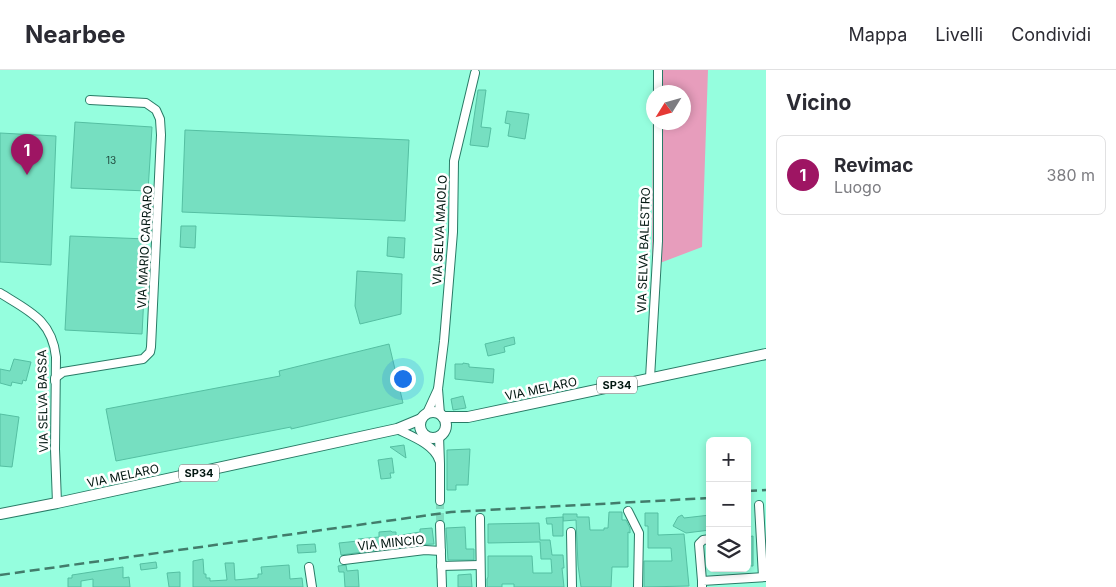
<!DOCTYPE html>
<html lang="it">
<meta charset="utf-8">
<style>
:root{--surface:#fff;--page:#f2f2f3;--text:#2b2b33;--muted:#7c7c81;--line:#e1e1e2;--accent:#9e1563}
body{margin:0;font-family:Inter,sans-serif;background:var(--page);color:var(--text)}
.controls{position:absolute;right:15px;bottom:15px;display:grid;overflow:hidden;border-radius:8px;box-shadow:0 2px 8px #0003}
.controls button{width:45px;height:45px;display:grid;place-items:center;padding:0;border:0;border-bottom:1px solid var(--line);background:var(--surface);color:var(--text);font:25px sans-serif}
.compass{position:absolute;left:646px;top:15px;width:45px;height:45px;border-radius:50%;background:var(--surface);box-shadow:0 2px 8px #0003;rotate:233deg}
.you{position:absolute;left:402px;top:308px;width:18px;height:18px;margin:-12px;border:4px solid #fff;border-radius:50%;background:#1a73e8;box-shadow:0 0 0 8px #1a73e833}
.badge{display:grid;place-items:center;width:32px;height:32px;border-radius:50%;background:var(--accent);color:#fff;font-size:16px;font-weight:700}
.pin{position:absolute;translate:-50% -41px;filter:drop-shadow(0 1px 2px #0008)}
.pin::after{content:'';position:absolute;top:26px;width:18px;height:15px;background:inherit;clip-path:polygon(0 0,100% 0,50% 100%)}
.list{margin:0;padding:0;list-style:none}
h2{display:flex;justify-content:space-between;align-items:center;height:65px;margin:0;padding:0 20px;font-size:21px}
h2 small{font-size:16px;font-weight:400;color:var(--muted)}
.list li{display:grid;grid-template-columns:32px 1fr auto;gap:15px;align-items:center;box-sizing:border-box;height:80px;margin:0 10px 10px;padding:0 10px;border:1px solid var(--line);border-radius:8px}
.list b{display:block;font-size:19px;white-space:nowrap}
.list p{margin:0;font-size:16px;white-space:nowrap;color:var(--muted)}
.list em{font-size:16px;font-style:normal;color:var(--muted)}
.icon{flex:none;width:28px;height:28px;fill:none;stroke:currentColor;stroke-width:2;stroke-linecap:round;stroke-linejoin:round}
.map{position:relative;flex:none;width:766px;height:517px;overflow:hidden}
header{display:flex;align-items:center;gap:30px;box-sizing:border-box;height:70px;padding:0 25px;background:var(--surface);border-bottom:1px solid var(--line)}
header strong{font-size:24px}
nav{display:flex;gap:28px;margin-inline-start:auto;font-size:18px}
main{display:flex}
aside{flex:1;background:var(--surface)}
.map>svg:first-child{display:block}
.green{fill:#e79dbc;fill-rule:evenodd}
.building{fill:#76dfc1;stroke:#55bfa2}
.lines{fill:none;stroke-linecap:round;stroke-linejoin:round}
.minor-tunnel{stroke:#7fdbbf;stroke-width:8;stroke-dasharray:8 4;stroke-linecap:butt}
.minor-casing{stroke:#297b66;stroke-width:10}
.major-casing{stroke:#297b66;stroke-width:12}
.minor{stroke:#fff;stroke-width:8}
.major{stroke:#fff;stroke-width:10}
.rail{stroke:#427c6b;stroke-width:2.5;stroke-dasharray:10 5;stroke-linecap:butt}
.labels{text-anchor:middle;stroke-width:5;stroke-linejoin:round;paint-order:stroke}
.number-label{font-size:10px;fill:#1f493d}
.shield{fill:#fff;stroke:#4e5d58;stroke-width:1}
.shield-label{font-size:11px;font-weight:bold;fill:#021711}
.street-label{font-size:12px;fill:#021711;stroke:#fff}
</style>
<header>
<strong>Nearbee</strong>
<nav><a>Mappa</a><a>Livelli</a><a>Condividi</a></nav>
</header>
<main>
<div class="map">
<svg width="766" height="517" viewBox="0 0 766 517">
<rect width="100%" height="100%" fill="#95fede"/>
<path class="green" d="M653,0H708L702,177L652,196ZM654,22H684V52H654Z"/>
<g class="building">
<polygon points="478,20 486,20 481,57 491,58 488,77 470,75"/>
<polygon points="507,41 529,44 525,69 508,66 510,54 505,53"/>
<polygon points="75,52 152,57 148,121 71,118"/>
<polygon points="185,60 409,70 405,151 182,142"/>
<polygon points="0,63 56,66 51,195 0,192"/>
<polygon points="181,156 196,156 195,178 180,177"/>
<polygon points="70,166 147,169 142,264 65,260"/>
<polygon points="388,167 405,168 404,188 387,186"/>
<polygon points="357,201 402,204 401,244 360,254 355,236"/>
<polygon points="514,267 515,274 504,277 505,282 488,286 485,274"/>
<polygon points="389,274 403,333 291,359 291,357 116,391 106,339 280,306 279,301"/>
<polygon points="14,289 31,292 26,311 23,310 22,314 12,312 11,316 0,313 0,299 10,301"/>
<polygon points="463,293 469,294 469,297 494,299 493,313 455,309 455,294 463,294"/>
<polygon points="463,326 466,338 453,340 451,329"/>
<polygon points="0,344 19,347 12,397 0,396"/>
<polygon points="404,375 406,388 390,377"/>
<polygon points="470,379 468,415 456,415 456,420 447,420 447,380"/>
<polygon points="392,388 394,403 390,403 391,408 381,409 378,390"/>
<polygon points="609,442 622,442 622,450 626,450 630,458 630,463 628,462 628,497 612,497 611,517 581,517 578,495 576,450 563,451 563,444 577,444 577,447 589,447 590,460 604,460 604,458 608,458"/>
<polygon points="645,443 658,443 658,465 684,464 689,516 644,517 644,491 672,491 671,478 648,478 648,456 645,456"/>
<polygon points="682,445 684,448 710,445 710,460 686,463 673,456 678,447"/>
<polygon points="563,447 563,466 553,466 552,454 547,454 546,448"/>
<polygon points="539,453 540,470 550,470 552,485 563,485 564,498 562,498 564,517 514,517 514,514 502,514 502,517 487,517 487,509 488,507 488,486 532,486 533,503 552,503 551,489 541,489 540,472 488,473 488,454"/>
<polygon points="465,457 466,479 474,479 474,490 448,490 446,458"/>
<polygon points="432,458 434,474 414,475 341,485 339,473 358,471 358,469 379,467 379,462 391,461 392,462 396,462 396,466 420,462 420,459"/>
<polygon points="753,466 753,496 747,496 747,467"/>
<polygon points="315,474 316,482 298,483 297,475"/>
<polygon points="203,489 204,504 206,504 206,508 210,508 210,511 227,510 225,493 234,493 235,510 258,508 258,504 262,504 261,497 289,495 290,509 302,508 303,517 193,517 193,491"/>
<polygon points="156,492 157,498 141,500 140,494"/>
<polygon points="346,495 347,501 358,500 359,517 345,517 344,502 339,502 338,496"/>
<polygon points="123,497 123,508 129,507 130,517 93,517 93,509 81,511 81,517 68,517 68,508 72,508 72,505"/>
<polygon points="180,502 180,517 169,517 167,503"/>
<polygon points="471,504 472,517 458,517 458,505"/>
</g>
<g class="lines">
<polyline class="minor-tunnel" points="440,431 440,455"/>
<g class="minor-casing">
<g id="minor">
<polyline points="658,22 658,0"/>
<path d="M0,223C29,241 52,250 56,287L55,379L57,433"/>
<polyline points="650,308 658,171 658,52"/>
<polyline points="55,311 55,308 63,302 143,289 150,282 151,277 161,65 160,49 156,40 146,33 90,30"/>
<polyline points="427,343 438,319"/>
<polyline points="440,344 438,319 444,271 453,162 454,91 475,3"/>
<path d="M397,359C411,366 434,374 439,390"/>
<polyline points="439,366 440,394 440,431"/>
<polyline points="759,435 763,507"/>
<polyline points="628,441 639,463 638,517"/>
<polyline points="480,448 481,517"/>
<polyline points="440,455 442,517"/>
<polyline points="571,462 572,517"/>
<polyline points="344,490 425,480 441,481"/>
<polyline points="441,496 480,495"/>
<polyline points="309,497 312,517"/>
<polyline points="702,511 699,474 703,470 710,469"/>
<polyline points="702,517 702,511 766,507"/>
</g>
</g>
<g class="major-casing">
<g id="major">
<circle cx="433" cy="355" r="13"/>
<polyline points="443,347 468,347 766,284"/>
<polyline points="0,444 57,433 397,359 421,349"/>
</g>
</g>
<use href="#minor" class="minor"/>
<use href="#major" class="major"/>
<g class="rail">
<polyline points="747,421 766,420"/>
<polyline points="0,505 451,442 710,428"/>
</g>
</g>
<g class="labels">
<g class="number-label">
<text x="111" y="94">13</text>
</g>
<g class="shield">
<rect x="597" y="306.5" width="40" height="17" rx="4"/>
<rect x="179" y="394.5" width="40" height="17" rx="4"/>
</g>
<g class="shield-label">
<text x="617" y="319">SP34</text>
<text x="199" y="407">SP34</text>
</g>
<g class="street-label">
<text transform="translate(440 160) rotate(-87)" y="4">VIA SELVA MAIOLO</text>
<text transform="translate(145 177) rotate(-87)" y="4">VIA MARIO CARRARO</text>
<text transform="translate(644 180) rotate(-88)" y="4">VIA SELVA BALESTRO</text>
<text transform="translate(541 319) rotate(-12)" y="4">VIA MELARO</text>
<text transform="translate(43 331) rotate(-91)" y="4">VIA SELVA BASSA</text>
<text transform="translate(123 406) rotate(-12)" y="4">VIA MELARO</text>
<text transform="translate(391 473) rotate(-6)" y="4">VIA MINCIO</text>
</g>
</g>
</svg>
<div class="controls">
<button>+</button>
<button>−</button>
<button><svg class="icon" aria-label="layers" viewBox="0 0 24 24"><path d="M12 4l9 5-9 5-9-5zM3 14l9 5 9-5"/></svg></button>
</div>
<svg class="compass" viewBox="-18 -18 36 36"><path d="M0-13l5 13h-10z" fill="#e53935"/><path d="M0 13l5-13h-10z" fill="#7c7c81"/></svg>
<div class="you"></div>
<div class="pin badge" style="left:27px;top:105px">1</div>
</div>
<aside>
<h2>Vicino<small></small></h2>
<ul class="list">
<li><span class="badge">1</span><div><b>Revimac</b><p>Luogo</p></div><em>380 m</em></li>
</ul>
</aside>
</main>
